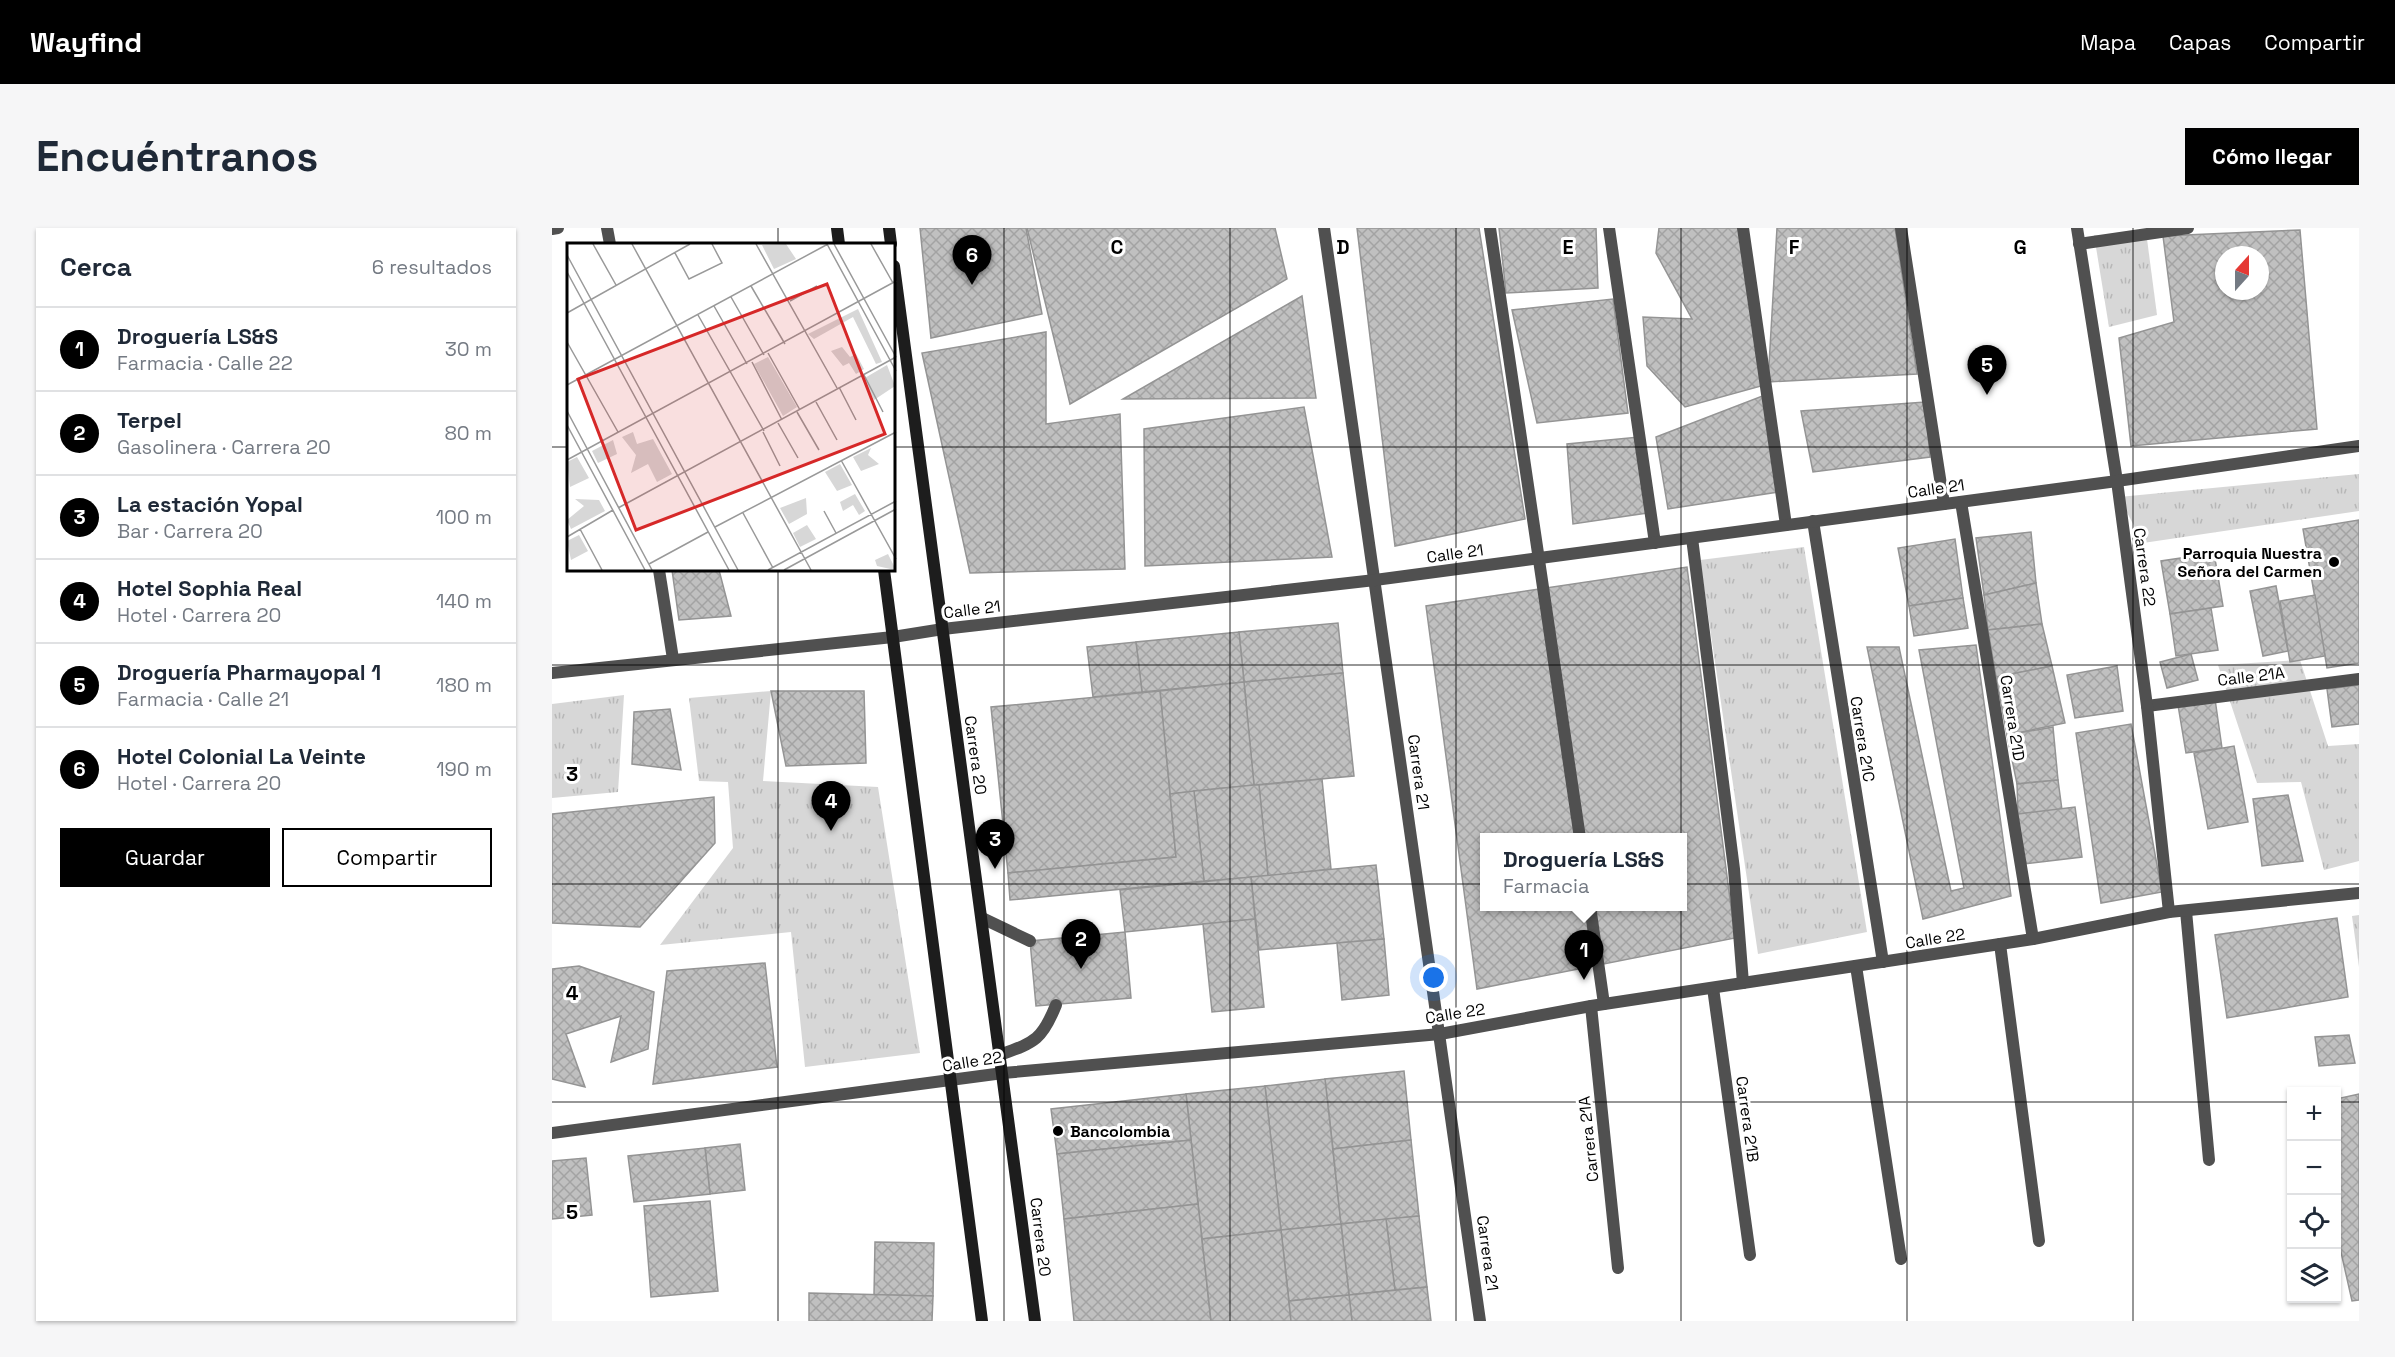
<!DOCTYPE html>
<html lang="es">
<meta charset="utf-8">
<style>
:root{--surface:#fff;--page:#f6f6f7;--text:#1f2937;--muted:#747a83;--line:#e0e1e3;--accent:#000}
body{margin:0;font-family:"Space Grotesk",sans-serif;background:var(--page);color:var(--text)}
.controls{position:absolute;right:18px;bottom:18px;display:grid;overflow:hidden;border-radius:0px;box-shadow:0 2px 4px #0004}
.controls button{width:54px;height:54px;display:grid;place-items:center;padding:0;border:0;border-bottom:2px solid var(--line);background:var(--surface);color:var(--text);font:30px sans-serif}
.compass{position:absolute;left:1663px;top:18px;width:54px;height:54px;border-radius:50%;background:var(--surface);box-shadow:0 2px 4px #0004;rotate:21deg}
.you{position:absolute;left:882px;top:750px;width:21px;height:21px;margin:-15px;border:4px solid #fff;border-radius:50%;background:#1a73e8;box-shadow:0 0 0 9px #1a73e833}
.badge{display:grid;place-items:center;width:39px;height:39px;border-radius:50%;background:var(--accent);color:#fff;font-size:20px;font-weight:700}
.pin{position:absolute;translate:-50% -50px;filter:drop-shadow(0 2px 3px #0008)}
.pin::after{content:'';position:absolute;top:32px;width:21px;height:18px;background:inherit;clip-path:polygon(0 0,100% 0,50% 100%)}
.popup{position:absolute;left:928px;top:605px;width:207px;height:78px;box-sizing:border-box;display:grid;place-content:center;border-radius:0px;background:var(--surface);filter:drop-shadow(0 2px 4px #0005);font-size:20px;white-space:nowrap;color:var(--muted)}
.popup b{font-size:22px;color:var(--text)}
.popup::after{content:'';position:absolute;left:50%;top:100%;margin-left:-12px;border:12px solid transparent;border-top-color:var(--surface)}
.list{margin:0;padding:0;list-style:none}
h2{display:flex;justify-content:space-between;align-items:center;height:78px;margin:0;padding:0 24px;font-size:26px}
h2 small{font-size:20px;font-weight:400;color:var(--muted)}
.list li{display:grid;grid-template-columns:39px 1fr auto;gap:18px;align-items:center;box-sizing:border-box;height:84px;padding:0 24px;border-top:2px solid var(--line)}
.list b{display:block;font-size:22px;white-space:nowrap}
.list p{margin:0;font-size:20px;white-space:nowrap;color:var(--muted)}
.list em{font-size:20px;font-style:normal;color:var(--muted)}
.actions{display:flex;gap:12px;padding:18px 24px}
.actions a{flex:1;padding:14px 0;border:2px solid var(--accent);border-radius:0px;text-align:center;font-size:21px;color:var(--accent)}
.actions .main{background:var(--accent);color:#fff}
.icon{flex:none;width:33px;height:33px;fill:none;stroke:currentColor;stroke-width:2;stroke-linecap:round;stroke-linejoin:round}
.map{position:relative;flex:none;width:1807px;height:1093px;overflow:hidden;border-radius:0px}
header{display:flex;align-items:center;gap:36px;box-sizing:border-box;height:84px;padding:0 30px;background:var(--accent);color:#fff}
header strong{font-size:28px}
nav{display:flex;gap:33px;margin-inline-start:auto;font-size:21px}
.intro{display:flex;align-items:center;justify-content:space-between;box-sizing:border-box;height:144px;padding:0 36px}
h1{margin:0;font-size:42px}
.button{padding:15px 27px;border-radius:0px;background:var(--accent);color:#fff;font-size:21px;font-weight:700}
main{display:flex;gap:36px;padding:0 36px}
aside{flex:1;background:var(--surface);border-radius:0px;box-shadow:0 2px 4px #0004}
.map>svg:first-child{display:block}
.grass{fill:url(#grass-tufts)}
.building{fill:url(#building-cross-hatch);stroke:#949494;stroke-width:1.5;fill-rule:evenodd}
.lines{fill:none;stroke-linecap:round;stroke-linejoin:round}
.service{stroke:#505050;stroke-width:12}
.pedestrian{stroke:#505050;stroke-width:12}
.minor{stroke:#505050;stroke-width:12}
.secondary{stroke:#1d1d1d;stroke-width:12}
.grid{fill:none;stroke:#000;stroke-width:1.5;stroke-opacity:0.55}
.poi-dot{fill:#000;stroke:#fff;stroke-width:2}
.labels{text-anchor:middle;stroke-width:6;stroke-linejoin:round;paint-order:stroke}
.street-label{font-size:16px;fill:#000;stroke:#fff}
.poi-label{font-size:16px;font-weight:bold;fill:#000;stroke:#fff;text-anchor:end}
.inset-road{fill:none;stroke:#999;stroke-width:1.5}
.view{fill:#d62828;fill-opacity:0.15;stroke:#d62828;stroke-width:3}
.inset-edge{fill:none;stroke:#000;stroke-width:3}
.grid-label{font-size:20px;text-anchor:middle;font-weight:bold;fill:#000;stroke:#fff;stroke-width:6;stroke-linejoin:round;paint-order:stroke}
</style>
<header>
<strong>Wayfind</strong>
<nav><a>Mapa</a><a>Capas</a><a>Compartir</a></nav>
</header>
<div class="intro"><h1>Encuéntranos</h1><a class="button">Cómo llegar</a></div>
<main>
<aside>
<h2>Cerca<small>6 resultados</small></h2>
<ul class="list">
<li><span class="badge">1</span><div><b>Droguería LS&amp;S</b><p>Farmacia · Calle 22</p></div><em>30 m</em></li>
<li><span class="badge">2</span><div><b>Terpel</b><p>Gasolinera · Carrera 20</p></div><em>80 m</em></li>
<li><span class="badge">3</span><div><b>La estación Yopal</b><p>Bar · Carrera 20</p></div><em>100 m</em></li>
<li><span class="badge">4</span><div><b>Hotel Sophia Real</b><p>Hotel · Carrera 20</p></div><em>140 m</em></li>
<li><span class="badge">5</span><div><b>Droguería Pharmayopal 1</b><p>Farmacia · Calle 21</p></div><em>180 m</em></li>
<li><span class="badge">6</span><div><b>Hotel Colonial La Veinte</b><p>Hotel · Carrera 20</p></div><em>190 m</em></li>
</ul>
<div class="actions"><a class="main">Guardar</a><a>Compartir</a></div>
</aside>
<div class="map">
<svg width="1807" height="1093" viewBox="0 0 1807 1093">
<defs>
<pattern id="grass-tufts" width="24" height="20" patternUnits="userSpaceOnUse" patternTransform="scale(1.5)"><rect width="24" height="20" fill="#d7d7d7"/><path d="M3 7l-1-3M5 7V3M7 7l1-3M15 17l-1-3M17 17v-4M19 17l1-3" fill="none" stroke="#b7b7b7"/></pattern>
<pattern id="building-cross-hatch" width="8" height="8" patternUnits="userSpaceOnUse" patternTransform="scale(1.5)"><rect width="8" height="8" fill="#c0c0c0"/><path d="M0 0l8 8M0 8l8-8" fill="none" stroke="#a3a3a3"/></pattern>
</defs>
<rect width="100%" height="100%" fill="#fff"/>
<g class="grass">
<polygon points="1542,7 1595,11 1605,87 1557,99"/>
<polygon points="1807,246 1807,283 1591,315 1567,269"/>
<polygon points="1252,319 1315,704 1206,726 1148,332"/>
<polygon points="1748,432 1776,518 1807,516 1807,633 1772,642 1749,554 1705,555 1666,437"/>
<polygon points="219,463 211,553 326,559 368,825 253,839 239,704 108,717 181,620 176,554 147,553 137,470"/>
<polygon points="72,467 66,564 0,570 0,476"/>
<polygon points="1807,687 1807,739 1800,688"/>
</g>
<g class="building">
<polygon points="368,0 474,0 490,86 379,110"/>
<polygon points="475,0 723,0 735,51 518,176"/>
<polygon points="805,0 927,0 973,291 843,318"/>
<polygon points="947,0 1044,0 1046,60 954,65"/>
<polygon points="1107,0 1187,0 1209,158 1133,179 1095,138 1091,89 1140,91 1104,25"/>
<polygon points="1225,0 1343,0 1365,146 1216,154"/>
<path d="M1748,2L1765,201L1579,218L1567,110L1622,94L1611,8ZM1672,27H1708V63H1672Z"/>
<polygon points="750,68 764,170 571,171"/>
<polygon points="1061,71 1076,185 985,195 960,82"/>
<polygon points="494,104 494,196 568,186 573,341 418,345 370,125"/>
<polygon points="1213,167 1226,264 1116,281 1104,209"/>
<polygon points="1373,174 1378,229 1261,244 1249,183"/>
<polygon points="752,179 780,329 593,338 592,201"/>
<polygon points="1087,209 1095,285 1021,296 1015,216"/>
<polygon points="1807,292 1807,435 1775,440 1751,301"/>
<polygon points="1479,304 1484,355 1432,367 1424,310"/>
<polygon points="1403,311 1411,370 1357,378 1346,320"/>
<polygon points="1662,325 1671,378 1618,386 1609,333"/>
<path d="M1135,339L1183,710L925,761L874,378ZM933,610H1131V678H933Z"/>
<polygon points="120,342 167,342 179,388 127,392"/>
<polygon points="1484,355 1490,396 1436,402 1432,367"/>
<polygon points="1724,358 1736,423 1711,428 1698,363"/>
<polygon points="1763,367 1773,428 1738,434 1728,373"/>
<polygon points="1411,370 1416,400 1362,408 1357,378"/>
<polygon points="1659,380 1666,422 1624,428 1618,386"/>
<polygon points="786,395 791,445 692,454 687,404"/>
<polygon points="1490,396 1500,438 1444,449 1436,402"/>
<polygon points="687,404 692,454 590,464 584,414"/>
<polygon points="584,414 590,464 541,469 535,419"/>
<polygon points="1424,417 1459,668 1371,691 1315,419 1347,419 1399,663 1412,660 1367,422"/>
<polygon points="1639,426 1646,452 1615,460 1608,434"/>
<polygon points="1500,438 1513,495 1455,507 1444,449"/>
<polygon points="1565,438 1571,483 1523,490 1515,447"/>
<polygon points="791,445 802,548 702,557 692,454"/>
<polygon points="692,454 702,557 618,566 608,463"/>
<polygon points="1807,457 1807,496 1780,499 1775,461"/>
<polygon points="219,463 312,463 314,535 234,538"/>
<polygon points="608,463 624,629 456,645 439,479"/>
<polygon points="1663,471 1670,520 1634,525 1626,477"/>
<polygon points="118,481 129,542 80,536 82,484"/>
<polygon points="1579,496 1610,664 1549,675 1524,505"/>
<polygon points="1501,499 1506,552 1465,556 1455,507"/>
<polygon points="1682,518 1696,594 1656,601 1642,525"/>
<polygon points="770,551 779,641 716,648 707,557"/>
<polygon points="1506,552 1510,582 1466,586 1465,556"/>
<polygon points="702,557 707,557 716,648 652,653 642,563"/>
<polygon points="642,563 652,653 458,672 456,645 624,629 618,566"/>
<polygon points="1736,567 1751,633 1710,638 1701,571"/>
<polygon points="162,569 163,615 88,699 0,695 0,586"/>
<polygon points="1523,579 1530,629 1472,636 1466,586"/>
<polygon points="824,637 832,711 707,722 699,649"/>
<polygon points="699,649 703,691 573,704 568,662"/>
<polygon points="1785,690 1796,769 1675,790 1663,707"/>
<polygon points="703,691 712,779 660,784 651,696"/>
<polygon points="573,704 579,770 484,778 478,713"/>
<polygon points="832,711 837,767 790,772 785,715"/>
<polygon points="213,735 225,839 101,856 115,743"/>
<polygon points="27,738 102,764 96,821 59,834 69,788 14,806 33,859 0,851 0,741"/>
<polygon points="1797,807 1803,835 1767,838 1763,809"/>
<polygon points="852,843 859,912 781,921 773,851"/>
<polygon points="773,851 789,996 729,1002 713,858"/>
<polygon points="713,858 729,1002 650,1011 634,866"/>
<polygon points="634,866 639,912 505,926 499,881"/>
<polygon points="1807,866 1807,1072 1800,1073 1784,1002 1784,871"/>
<polygon points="639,912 646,976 512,991 505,926"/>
<polygon points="859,912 867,988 789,996 781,921"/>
<polygon points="188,916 193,962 158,966 153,920"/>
<polygon points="153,920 158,966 82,974 76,928"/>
<polygon points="34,930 40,987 0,991 0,933"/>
<polygon points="158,973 166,1063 99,1069 92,978"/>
<polygon points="646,976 659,1093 522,1093 512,991"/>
<polygon points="867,988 875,1059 843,1062 834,991"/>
<polygon points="834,991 843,1062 797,1067 789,996"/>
<polygon points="789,996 797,1067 737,1073 729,1002"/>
<polygon points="729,1002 739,1093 659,1093 650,1011"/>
<polygon points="323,1014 382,1015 381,1068 322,1067"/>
<polygon points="875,1059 879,1093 800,1093 797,1067"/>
<polygon points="257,1065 381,1068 380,1093 257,1093"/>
<polygon points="797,1067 800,1093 739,1093 737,1073"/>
</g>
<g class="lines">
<g class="service">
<polyline points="430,690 478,713"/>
<path d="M448,827C483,814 490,812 504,777"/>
</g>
<g class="pedestrian">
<polyline points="1409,274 1481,711"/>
<polyline points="1595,478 1807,451"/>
</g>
<g class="minor">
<polyline points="55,0 58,16"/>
<polyline points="772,0 928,1093"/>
<polyline points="938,0 1028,610"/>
<polyline points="1057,0 1103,315"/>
<polyline points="1191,0 1234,297"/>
<polyline points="1349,0 1392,276"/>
<polyline points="1525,0 1565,253 1595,478 1617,684"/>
<polyline points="0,1 6,0"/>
<polyline points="1527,16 1636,0"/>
<polyline points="1261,293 1331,734"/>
<polyline points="1140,310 1182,641 1191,755"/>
<polyline points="107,342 121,431"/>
<polyline points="0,445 341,409 391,401 823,352 1565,253 1807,218"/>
<polyline points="1038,678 1052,776"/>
<polyline points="1634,683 1657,932"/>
<polyline points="1448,716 1487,1013"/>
<polyline points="1304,738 1349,1031"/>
<polyline points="1161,760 1198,1027"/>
<polyline points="1039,778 1066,1040"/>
<polyline points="0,905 451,845 888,806 1039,778 1481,711 1617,684 1807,665"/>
</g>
<g class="secondary">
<polyline points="285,0 287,16"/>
<polyline points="337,0 339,16"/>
<polyline points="342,38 483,1093"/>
<polyline points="332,342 430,1093"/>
</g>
</g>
<path class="grid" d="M226,0V16M452,0V1093M678,0V1093M904,0V1093M1129,0V1093M1355,0V1093M1581,0V1093M0,219H16M342,219H1807M226,342V1093M0,437H1807M0,656H1807M0,874H1740M1784,874H1807"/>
<g class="poi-dot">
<circle cx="1782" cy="334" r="6"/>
<circle cx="506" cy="903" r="6"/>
</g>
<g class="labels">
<g class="street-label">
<text transform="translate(1384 260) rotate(-8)" y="6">Calle 21</text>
<text transform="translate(903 325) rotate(-8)" y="6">Calle 21</text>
<text transform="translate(1593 339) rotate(82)" y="6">Carrera 22</text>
<text transform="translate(420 381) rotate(-7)" y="6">Calle 21</text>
<text transform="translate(1699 448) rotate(-7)" y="6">Calle 21A</text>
<text transform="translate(1461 490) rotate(81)" y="6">Carrera 21D</text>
<text transform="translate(1311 511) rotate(81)" y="6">Carrera 21C</text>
<text transform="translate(424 527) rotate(82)" y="6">Carrera 20</text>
<text transform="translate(867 544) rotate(82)" y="6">Carrera 21</text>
<text transform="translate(1383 710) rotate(-9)" y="6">Calle 22</text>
<text transform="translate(903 785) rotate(-9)" y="6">Calle 22</text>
<text transform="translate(420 833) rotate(-9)" y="6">Calle 22</text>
<text transform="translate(1196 891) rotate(82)" y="6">Carrera 21B</text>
<text transform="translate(1036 911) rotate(-96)" y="6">Carrera 21A</text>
<text transform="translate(489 1009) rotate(83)" y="6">Carrera 20</text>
<text transform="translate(936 1025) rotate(82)" y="6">Carrera 21</text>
</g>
<g class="poi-label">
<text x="1770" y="331">Parroquia Nuestra<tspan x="1770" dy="18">Señora del Carmen</tspan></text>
<text x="518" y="909" text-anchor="start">Bancolombia</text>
</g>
</g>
<g transform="translate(15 15)">
<rect width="328" height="328" fill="#fff"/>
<path d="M219,1L229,16L207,26L195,2ZM291,66L315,119L309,121L286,74L247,96L241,91ZM275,104L283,114L289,111L297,126L289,131L282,120L276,123L264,108ZM201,114L230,164L216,173L187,121ZM320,122L328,143L307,157L296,136ZM66,189L70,201L86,196L105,231L90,239L81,221L64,230L69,212L55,194ZM46,197L50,211L31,220L25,208ZM304,205L301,212L312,221L294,228L286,214ZM10,214L22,235L3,244L0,219ZM273,221L285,242L270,248L258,229ZM288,251L298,268L292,272L286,262L276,268L273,259ZM239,255L240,271L222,281L213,265ZM8,256L32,257L38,268L4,286L0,277L17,263ZM240,282L249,296L233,304L226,290ZM12,292L21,308L4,317L0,298ZM321,311L328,325V327L310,323L308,317Z" fill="#d7d7d7"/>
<path class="inset-road" d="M26,1L49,42M65,1L244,327M189,1L270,145M260,1L329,128M267,1L329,114M304,1L326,40M108,10L122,36L155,20L145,1M0,12L171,327M0,29L162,327M184,43L218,101M164,54L197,112M223,58L250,43M147,63L180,121M0,70L123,1M131,72L197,188M0,99L51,189M201,110L233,167M185,119L215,177M297,132L316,169M0,142L261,1M272,144L289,177M249,159L270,197M0,168L85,327M230,169L252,207M211,180L231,215M0,182L78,327M196,189L213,223M0,217L329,38M274,217L329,316M51,265L329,114M257,268L269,290M176,270L206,325M148,284L329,189M13,286L35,327M0,294L46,267M82,321L141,289M201,327L329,258M217,327L329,266"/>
<path class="view" d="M260,41L318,191L69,287L11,136Z"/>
<rect width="328" height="328" class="inset-edge"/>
</g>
<g class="grid-label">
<text x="565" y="26">C</text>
<text x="791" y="26">D</text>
<text x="1016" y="26">E</text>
<text x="1242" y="26">F</text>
<text x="1468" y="26">G</text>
<text x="20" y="553">3</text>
<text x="20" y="772">4</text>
<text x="20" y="991">5</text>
</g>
</svg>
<div class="controls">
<button>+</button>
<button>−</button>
<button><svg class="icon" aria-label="locate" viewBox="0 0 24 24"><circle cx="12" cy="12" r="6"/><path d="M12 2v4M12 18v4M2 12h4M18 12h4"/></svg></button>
<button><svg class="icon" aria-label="layers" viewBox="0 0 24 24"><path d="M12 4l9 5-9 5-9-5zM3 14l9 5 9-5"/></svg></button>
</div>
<svg class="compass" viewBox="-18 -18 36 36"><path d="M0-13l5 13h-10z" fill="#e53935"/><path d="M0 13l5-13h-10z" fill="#747a83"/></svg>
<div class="you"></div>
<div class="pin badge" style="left:1032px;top:752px">1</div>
<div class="popup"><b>Droguería LS&amp;S</b>Farmacia</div>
<div class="pin badge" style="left:529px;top:741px">2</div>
<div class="pin badge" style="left:443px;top:641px">3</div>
<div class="pin badge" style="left:279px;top:603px">4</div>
<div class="pin badge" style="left:1435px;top:167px">5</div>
<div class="pin badge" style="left:420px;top:57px">6</div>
</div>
</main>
